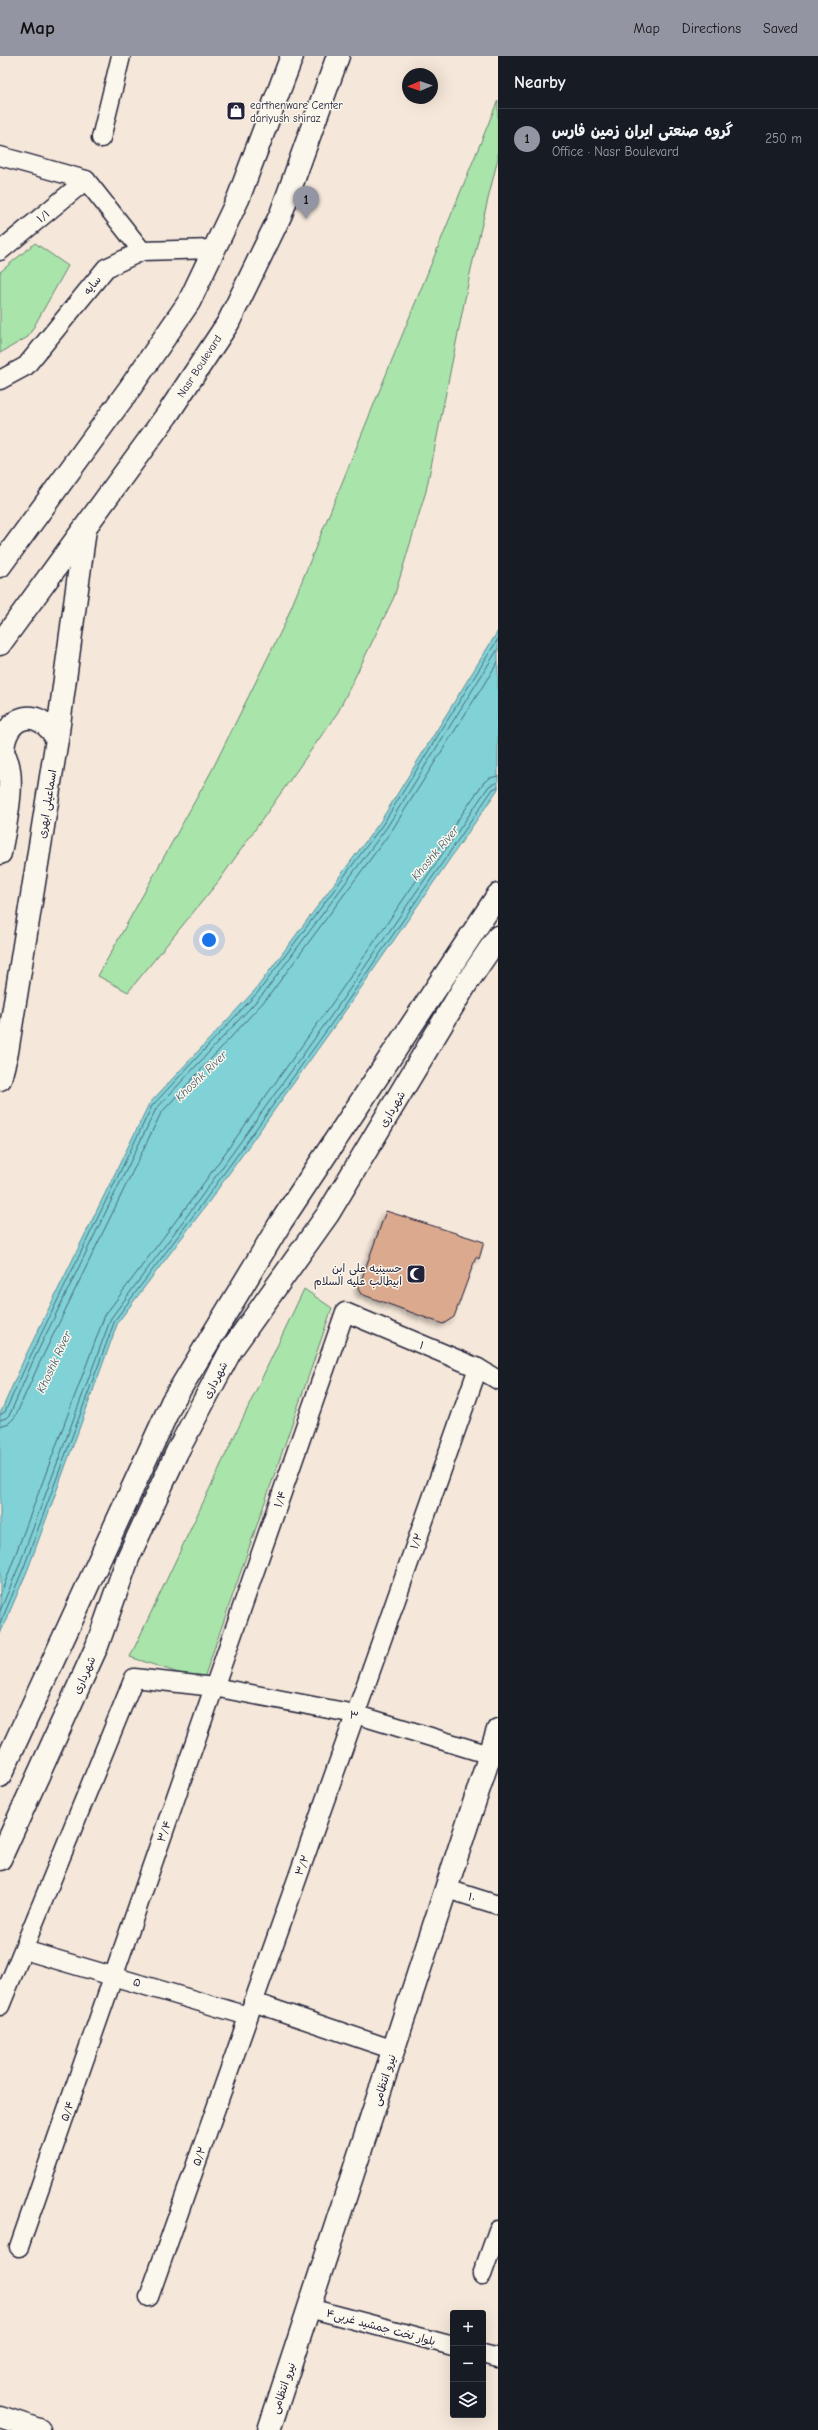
<!DOCTYPE html>
<meta charset="utf-8">
<style>
:root{--surface:#171b24;--page:#242831;--text:#f1f3f6;--muted:#9ea1a6;--line:#363941;--accent:#9495a2}
body{margin:0;font-family:"Comic Neue","Playpen Sans Arabic",sans-serif;background:var(--page);color:var(--text)}
.controls{position:absolute;right:12px;bottom:12px;display:grid;overflow:hidden;border-radius:4px;box-shadow:0 4px 16px #0002}
.controls button{width:36px;height:36px;display:grid;place-items:center;padding:0;border:0;border-bottom:1px solid var(--line);background:var(--surface);color:var(--text);font:20px sans-serif}
.compass{position:absolute;left:402px;top:12px;width:36px;height:36px;border-radius:50%;background:var(--surface);box-shadow:0 4px 16px #0002;rotate:268deg}
.you{position:absolute;left:209px;top:884px;width:14px;height:14px;margin:-10px;border:3px solid #fff;border-radius:50%;background:#1a73e8;box-shadow:0 0 0 6px #1a73e833}
.badge{display:grid;place-items:center;width:26px;height:26px;border-radius:50%;background:var(--accent);color:#111;font-size:13px;font-weight:700}
.pin{position:absolute;translate:-50% -33px;filter:drop-shadow(0 1px 2px #0008)}
.pin::after{content:'';position:absolute;top:21px;width:14px;height:12px;background:inherit;clip-path:polygon(0 0,100% 0,50% 100%)}
.list{margin:0;padding:0;list-style:none}
h2{display:flex;justify-content:space-between;align-items:center;height:52px;margin:0;padding:0 16px;font-size:17px}
h2 small{font-size:13px;font-weight:400;color:var(--muted)}
.list li{display:grid;grid-template-columns:26px 1fr auto;gap:12px;align-items:center;box-sizing:border-box;height:60px;padding:0 16px;border-top:1px solid var(--line)}
.list b{display:block;font-size:15px;white-space:nowrap}
.list p{margin:0;font-size:13px;white-space:nowrap;color:var(--muted)}
.list em{font-size:13px;font-style:normal;color:var(--muted)}
.icon{flex:none;width:22px;height:22px;fill:none;stroke:currentColor;stroke-width:2;stroke-linecap:round;stroke-linejoin:round}
.map{position:relative;flex:none;width:498px;height:2374px;overflow:hidden}
header{display:flex;align-items:center;gap:24px;box-sizing:border-box;height:56px;padding:0 20px;background:var(--accent);color:#111}
header strong{font-size:19px}
nav{display:flex;gap:22px;margin-inline-start:auto;font-size:14px}
main{display:flex}
aside{flex:1;background:var(--surface)}
.map>svg:first-child{display:block}
.green{fill:#a9e4aa;stroke:#668372}
.water{fill:#80d2d6;stroke:#5a8c98}
.lines{fill:none;stroke-linecap:round;stroke-linejoin:round}
.shore{stroke:#486879;stroke-width:1}
.building{fill:#dba98e;stroke:#22223b;filter:url(#shadow)}
.minor-casing{stroke:#22223b;stroke-width:21}
.tertiary-casing{stroke:#22223b;stroke-width:25}
.secondary-casing{stroke:#22223b;stroke-width:25}
.minor{stroke:#fbf7ec;stroke-width:18}
.tertiary{stroke:#fbf7ec;stroke-width:22}
.secondary{stroke:#fbf7ec;stroke-width:22}
.labels{text-anchor:middle;stroke-width:3;stroke-linejoin:round;paint-order:stroke}
.poi-label{font-size:11px;fill:#22223b;stroke:#fbf7ec;text-anchor:start}
.street-label{font-size:11px;fill:#22223b;stroke:#fbf7ec}
.water-label{font-size:12px;font-style:italic;fill:#3e576a;stroke:#fbf7ec}
</style>
<header>
<strong>Map</strong>
<nav><a>Map</a><a>Directions</a><a>Saved</a></nav>
</header>
<main>
<div class="map">
<svg width="498" height="2374" viewBox="0 0 498 2374">
<defs>
<filter id="shadow"><feDropShadow dx="-3.5" dy="3.5" stdDeviation="2" flood-color="#0004"/></filter>
</defs>
<rect width="100%" height="100%" fill="#f5e7d9"/>
<filter id="ink" filterUnits="userSpaceOnUse"><feTurbulence type="fractalNoise" baseFrequency=".025" numOctaves="2"/><feDisplacementMap in="SourceGraphic" scale="8" xChannelSelector="R" yChannelSelector="G"/><feConvolveMatrix kernelMatrix="1 2 1 2 8 2 1 2 1" color-interpolation-filters="sRGB"/></filter>
<g filter="url(#ink)">
<g class="green">
<polygon points="498,44 498,102 471,213 426,435 394,541 338,656 218,826 128,936 98,920 211,716 284,569"/>
<polygon points="35,187 68,210 28,281 0,297 0,216"/>
<polygon points="304,1233 332,1252 203,1625 130,1601"/>
</g>
<polygon class="water" points="498,575 498,733 345,955 205,1151 118,1266 28,1513 0,1578 0,1358 25,1301 149,1048 256,933 380,766"/>
<g class="lines">
<g class="shore">
<polyline points="0,1359 5,1356 29,1303 152,1050 259,935 383,768 498,583"/>
<polyline points="0,1364 6,1362 10,1358 33,1305 156,1053 263,938 387,771 498,593"/>
<polyline points="0,1370 9,1367 15,1361 39,1308 161,1057 268,941 392,774 498,606"/>
<polyline points="0,1540 105,1259 193,1142 333,946 484,726 490,722 498,720"/>
<polyline points="0,1555 19,1510 111,1262 198,1145 338,950 489,730 498,726"/>
<polyline points="0,1568 24,1511 115,1264 202,1148 342,953 493,733 498,731"/>
</g>
</g>
<polygon class="building" points="386,1155 484,1186 479,1203 476,1201 454,1261 443,1268 361,1238 358,1233"/>
<g class="lines">
<g class="minor-casing">
<g id="minor">
<polyline points="101,82 121,0"/>
<polyline points="0,100 86,124 142,195"/>
<polyline points="0,195 86,124"/>
<polyline points="0,324 26,310 106,212 142,195 214,193"/>
<polyline points="447,1833 498,1849"/>
<polyline points="24,1894 248,1960"/>
<polyline points="253,1946 394,1994"/>
<polyline points="0,1950 134,1622 214,1631 355,1658 490,1699"/>
<polyline points="19,2191 345,1256 478,1312 498,1324"/>
<polyline points="482,2219 498,2174"/>
<polyline points="149,2241 478,1312"/>
<polyline points="309,2252 453,2290"/>
<polyline points="483,2298 498,2302"/>
</g>
</g>
<g class="tertiary-casing">
<g id="tertiary">
<polyline points="0,1720 172,1346 281,1166 498,839"/>
<polyline points="0,1803 97,1590 128,1502 177,1396 231,1294 328,1158 466,928 498,881"/>
<polyline points="269,2374 498,1674"/>
</g>
</g>
<g class="secondary-casing">
<g id="secondary">
<polyline points="0,510 130,332 189,246 238,143 292,0"/>
<polyline points="0,588 167,359 228,267 281,158 338,0"/>
<path d="M0,694C20,710 4,774 0,797"/>
<path d="M3,696C4,658 39,649 57,683"/>
<polyline points="0,1023 7,996 57,683 85,473"/>
<polyline points="0,2361 39,2374"/>
</g>
</g>
<use href="#minor" class="minor"/>
<use href="#tertiary" class="tertiary"/>
<use href="#secondary" class="secondary"/>
</g>
</g>
<defs>
<g id="shop-square" transform="scale(1)"><rect x="-9" y="-9" width="18" height="18" rx="4" fill="#22223b" stroke="#fbf7ec"/><path d="M-5-2.5h2.3a2.7 3.5 0 0 1 5.4 0H5L5.5 6h-11ZM-1.5-2.5h3a1.5 2.3 0 0 0-3 0Z" fill="#fff"/></g>
<g id="mosque-square" transform="scale(1)"><rect x="-9" y="-9" width="18" height="18" rx="4" fill="#22223b" stroke="#fbf7ec"/><path d="M3.5-4.9A6 6 0 1 0 3.5 4.9A5 5 0 1 1 3.5-4.9Z" fill="#fff"/></g>
</defs>
<g fill-rule="evenodd">
<use href="#shop-square" x="236" y="55"/>
<use href="#mosque-square" x="416" y="1218"/>
</g>
<g class="labels">
<g class="poi-label">
<text x="250" y="53">earthenware Center<tspan x="250" dy="13">dariyush shiraz</tspan></text>
<text x="402" y="1216" text-anchor="end">حسینیه علی ابن<tspan x="402" dy="13">ابیطالب علیه السلام</tspan></text>
</g>
<g class="street-label">
<text transform="translate(43 160) rotate(-39)" y="4">۱/۱</text>
<text transform="translate(92 229) rotate(-51)" y="4">سایه</text>
<text transform="translate(199 310) rotate(-57)" y="4">Nasr Boulevard</text>
<text transform="translate(47 748) rotate(-81)" y="4">اسماعیلی ابهری</text>
<text transform="translate(392 1053) rotate(-59)" y="4">شهرداری</text>
<text transform="translate(422 1289) rotate(23)" y="4">۱</text>
<text transform="translate(215 1324) rotate(-62)" y="4">شهرداری</text>
<text transform="translate(280 1443) rotate(-71)" y="4">۱/۴</text>
<text transform="translate(416 1485) rotate(-70)" y="4">۱/۲</text>
<text transform="translate(84 1619) rotate(-66)" y="4">شهرداری</text>
<text transform="translate(354 1659) rotate(13)" y="4">۳</text>
<text transform="translate(164 1775) rotate(-71)" y="4">۳/۴</text>
<text transform="translate(302 1809) rotate(-70)" y="4">۳/۲</text>
<text transform="translate(472 1841) rotate(18)" y="4">۱۰</text>
<text transform="translate(137 1926) rotate(17)" y="4">۵</text>
<text transform="translate(384 2024) rotate(-72)" y="4">نیرو انتظامی</text>
<text transform="translate(67 2055) rotate(-71)" y="4">۵/۴</text>
<text transform="translate(199 2100) rotate(-71)" y="4">۵/۲</text>
<text transform="translate(381 2271) rotate(15)" y="4">بلوار تخت جمشید غربی۴</text>
<text transform="translate(283 2332) rotate(-71)" y="4">نیرو انتظامی</text>
</g>
<g class="water-label">
<text transform="translate(435 797) rotate(-50)" y="4">Khoshk River</text>
<text transform="translate(201 1020) rotate(-44)" y="4">Khoshk River</text>
<text transform="translate(54 1306) rotate(-65)" y="4">Khoshk River</text>
</g>
</g>
</svg>
<div class="controls">
<button>+</button>
<button>−</button>
<button><svg class="icon" aria-label="layers" viewBox="0 0 24 24"><path d="M12 4l9 5-9 5-9-5zM3 14l9 5 9-5"/></svg></button>
</div>
<svg class="compass" viewBox="-18 -18 36 36"><path d="M0-13l5 13h-10z" fill="#e53935"/><path d="M0 13l5-13h-10z" fill="#9ea1a6"/></svg>
<div class="you"></div>
<div class="pin badge" style="left:306px;top:163px">1</div>
</div>
<aside>
<h2>Nearby<small></small></h2>
<ul class="list">
<li><span class="badge">1</span><div><b>گروه صنعتی ایران زمین فارس</b><p>Office · Nasr Boulevard</p></div><em>250 m</em></li>
</ul>
</aside>
</main>
